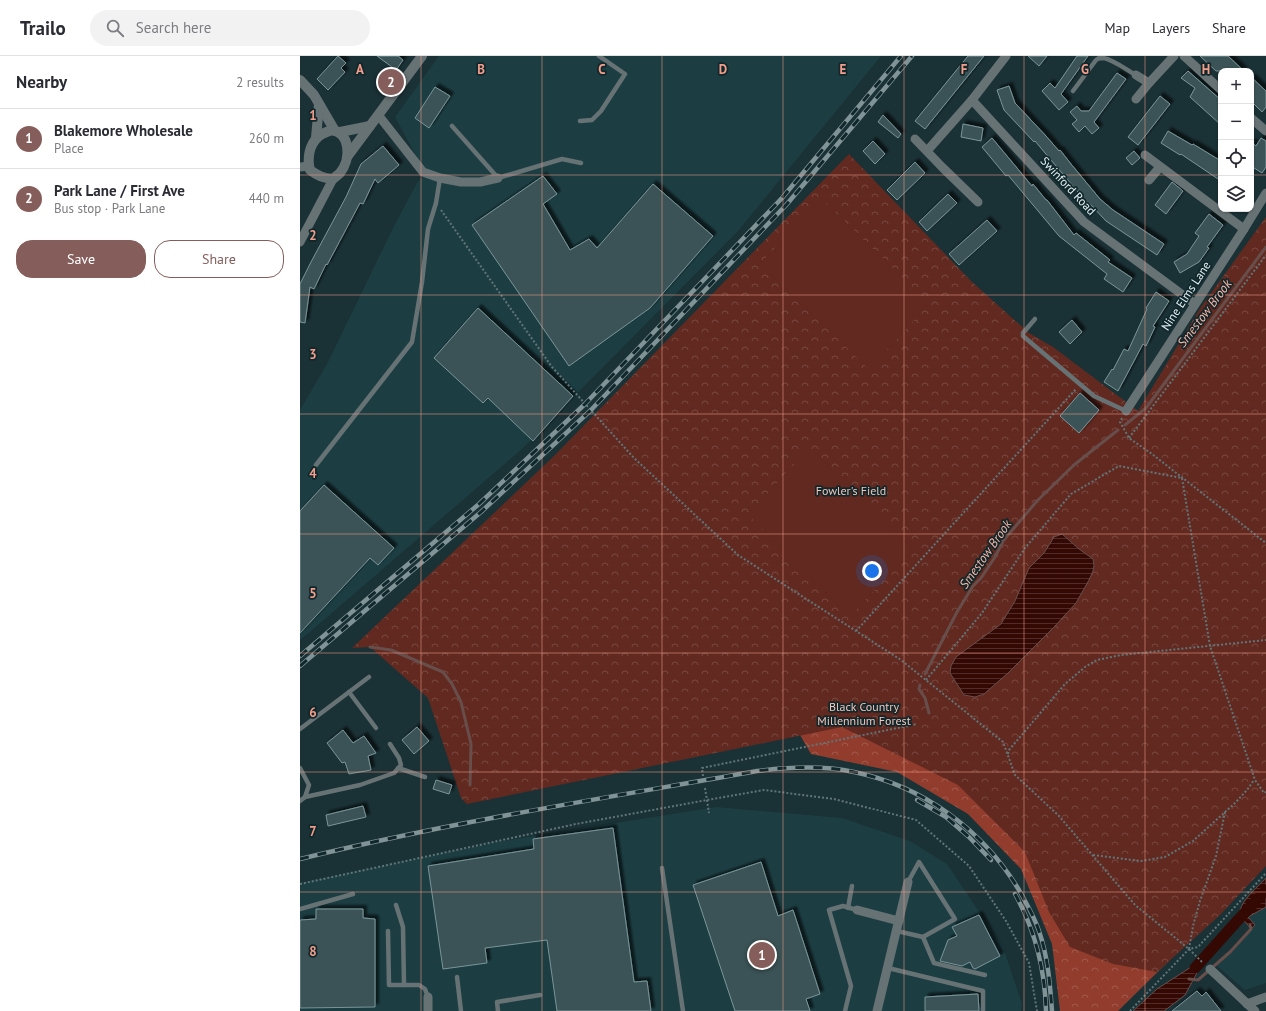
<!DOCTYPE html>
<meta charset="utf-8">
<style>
:root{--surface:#fff;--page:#f2f2f3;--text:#2b2b33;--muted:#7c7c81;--line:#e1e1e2;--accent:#855e5b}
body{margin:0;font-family:"PT Sans",sans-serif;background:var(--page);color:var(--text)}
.controls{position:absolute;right:12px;top:12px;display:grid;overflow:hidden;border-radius:8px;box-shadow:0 1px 3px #0004}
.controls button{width:36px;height:36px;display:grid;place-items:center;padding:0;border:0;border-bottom:1px solid var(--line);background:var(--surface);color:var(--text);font:20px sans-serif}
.you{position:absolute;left:572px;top:515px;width:14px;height:14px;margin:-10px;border:3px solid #fff;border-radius:50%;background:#1a73e8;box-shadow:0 0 0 6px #1a73e833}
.badge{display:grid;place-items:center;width:26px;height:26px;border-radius:50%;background:var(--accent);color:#fff;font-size:13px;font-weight:700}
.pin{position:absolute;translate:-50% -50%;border:2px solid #fff;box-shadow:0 1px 4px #0006}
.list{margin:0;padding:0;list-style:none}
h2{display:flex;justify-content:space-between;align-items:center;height:52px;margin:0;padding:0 16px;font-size:17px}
h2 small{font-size:13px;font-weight:400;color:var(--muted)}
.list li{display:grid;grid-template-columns:26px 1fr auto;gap:12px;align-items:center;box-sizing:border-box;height:60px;padding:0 16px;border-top:1px solid var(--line)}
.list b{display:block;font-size:15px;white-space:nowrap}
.list p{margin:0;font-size:13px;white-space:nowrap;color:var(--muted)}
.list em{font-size:13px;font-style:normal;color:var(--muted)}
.actions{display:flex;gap:8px;padding:12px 16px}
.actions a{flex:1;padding:9px 0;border:1px solid var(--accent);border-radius:16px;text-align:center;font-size:14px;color:var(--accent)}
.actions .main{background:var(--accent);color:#fff}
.icon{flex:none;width:22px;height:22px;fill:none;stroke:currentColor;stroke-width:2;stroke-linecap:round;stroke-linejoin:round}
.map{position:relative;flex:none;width:966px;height:955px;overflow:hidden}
header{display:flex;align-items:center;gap:24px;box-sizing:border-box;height:56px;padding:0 20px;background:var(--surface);border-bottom:1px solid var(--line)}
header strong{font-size:19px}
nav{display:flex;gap:22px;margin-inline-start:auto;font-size:14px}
.search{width:280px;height:36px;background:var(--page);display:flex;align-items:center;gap:10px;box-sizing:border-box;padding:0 14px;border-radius:22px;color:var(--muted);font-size:15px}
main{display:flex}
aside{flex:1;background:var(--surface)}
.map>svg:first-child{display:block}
.built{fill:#1c3e43}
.forest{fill:url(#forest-crowns)}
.park{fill:url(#park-crowns)}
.pitch{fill:#61291f}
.water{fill:url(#water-rules);stroke:#684e4b}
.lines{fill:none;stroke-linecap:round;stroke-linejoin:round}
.stream{stroke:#684e4b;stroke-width:3}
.canal{stroke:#340803;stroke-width:11}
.building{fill:#3a5357;stroke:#7a9599;filter:url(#shadow)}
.path{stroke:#617579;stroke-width:2;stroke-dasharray:2 2;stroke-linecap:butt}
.service{stroke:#677274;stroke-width:4.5}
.minor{stroke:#677274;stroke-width:9}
.tertiary{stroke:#677274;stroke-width:10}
.rail-casing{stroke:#809396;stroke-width:4.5}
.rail{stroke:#10272b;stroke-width:3;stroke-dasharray:9;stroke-linecap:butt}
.grid{fill:none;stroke:#f49d8b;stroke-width:1;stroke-opacity:0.55}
.labels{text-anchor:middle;stroke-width:3.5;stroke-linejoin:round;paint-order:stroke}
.street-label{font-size:12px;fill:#e3f1f3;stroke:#10272b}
.park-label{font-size:12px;fill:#f7c5ba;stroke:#10272b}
.water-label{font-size:13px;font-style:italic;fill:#ffb5a5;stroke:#10272b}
.grid-label{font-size:13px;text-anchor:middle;font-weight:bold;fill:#f49d8b;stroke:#10272b;stroke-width:3.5;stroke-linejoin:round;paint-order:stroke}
</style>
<header>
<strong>Trailo</strong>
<div class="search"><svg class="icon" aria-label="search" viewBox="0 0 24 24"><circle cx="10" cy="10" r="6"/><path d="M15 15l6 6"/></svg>Search here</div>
<nav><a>Map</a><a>Layers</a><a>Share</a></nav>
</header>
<main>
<aside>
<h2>Nearby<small>2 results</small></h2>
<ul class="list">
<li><span class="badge">1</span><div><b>Blakemore Wholesale</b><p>Place</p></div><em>260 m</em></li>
<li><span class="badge">2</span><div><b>Park Lane / First Ave</b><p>Bus stop · Park Lane</p></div><em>440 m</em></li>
</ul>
<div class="actions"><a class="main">Save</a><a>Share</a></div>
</aside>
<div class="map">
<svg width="966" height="955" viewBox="0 0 966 955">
<defs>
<pattern id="forest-crowns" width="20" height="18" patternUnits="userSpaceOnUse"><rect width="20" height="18" fill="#913c2c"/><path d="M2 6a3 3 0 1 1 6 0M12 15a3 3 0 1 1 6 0" fill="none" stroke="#a0594b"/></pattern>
<pattern id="park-crowns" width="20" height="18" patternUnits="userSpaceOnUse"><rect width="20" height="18" fill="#61291f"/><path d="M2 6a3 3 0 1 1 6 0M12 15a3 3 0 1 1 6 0" fill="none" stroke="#784840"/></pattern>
<pattern id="water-rules" width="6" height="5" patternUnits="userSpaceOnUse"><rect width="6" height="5" fill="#340803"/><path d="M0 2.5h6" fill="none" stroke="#512c28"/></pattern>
<filter id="shadow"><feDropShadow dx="3.5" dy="-3.5" stdDeviation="1" flood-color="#0009"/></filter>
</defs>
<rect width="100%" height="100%" fill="#1a3135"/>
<g class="built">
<polygon points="139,0 581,0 438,175 222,393 18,569 0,584 0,354 27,308 94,170 117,127 126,118 95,61"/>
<polygon points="416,751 542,762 610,785 647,808 703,891 722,948 721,955 0,955 0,827 197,786"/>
<polygon points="966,851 966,927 945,934 916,909 930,896 955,869 948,861"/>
</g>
<polygon class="forest" points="292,362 878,896 818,955 760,955 752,888 721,813 668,758 597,716 511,698 500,679 519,633"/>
<polygon class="park" points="549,98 671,225 729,277 753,291 838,355 901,251 966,161 966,810 920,859 857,916 813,908 770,891 749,856 725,796 658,729 542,671 167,748 161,742 128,642 70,591 52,592 254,400"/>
<g class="pitch">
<polygon points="521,142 629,248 569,313 460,208"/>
<polygon points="509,392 613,493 550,560 448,459"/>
</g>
<g class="water">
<polygon points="762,478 779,493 793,503 794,509 793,515 789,524 776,547 755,570 708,617 684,638 675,641 664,639 650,617 651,610 656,601 701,568 715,545 729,512 744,497 754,481"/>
<path d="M966,822V851L948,861L955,869L951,873L942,862L940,861C937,847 957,832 966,822Z"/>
<polygon points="905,902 885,939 864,955 833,955 857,933"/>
</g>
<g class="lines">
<g class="stream">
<polyline points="825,369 846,352 966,191"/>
<polyline points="70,591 91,594 143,616 152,628 161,646 171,688 170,729"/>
<polyline points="625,618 657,556 673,530 681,522 695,501 703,485 737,445 774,409 818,374"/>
<polyline points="620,629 619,633 625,642 629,657"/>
<polyline points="889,923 898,924 930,896 951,873 950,869"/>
</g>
<polyline class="canal" points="895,912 938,864 966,834"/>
</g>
<g class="building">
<polygon points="38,0 46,7 41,12 45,16 28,34 17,23"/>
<polygon points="77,0 98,0 103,4 96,14"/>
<polygon points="668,0 684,0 625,73 615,65"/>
<polygon points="728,0 747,0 739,10"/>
<polygon points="777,0 788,0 761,38 768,46 759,54 742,35 750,27 755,32"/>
<polygon points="900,0 928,0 944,15 916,15"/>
<polygon points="888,15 921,44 921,69 890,41 895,32 881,22"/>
<polygon points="817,17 826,23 794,66 799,72 792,78 785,70 779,76 772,68 777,64 770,56 777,50 781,55 789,55"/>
<polygon points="951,21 966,35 966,51 962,56 951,45"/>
<polygon points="709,30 715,47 746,80 759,95 760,94 771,108 800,143 813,154 864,188 857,199 806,165 789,147 788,148 735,85 734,86 704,54 697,34"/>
<polygon points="135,31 150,40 129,72 115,62"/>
<polygon points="860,40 870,48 838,89 828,81"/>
<polygon points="583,59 601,78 598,82 578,66"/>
<polygon points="663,68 683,72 681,85 661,81"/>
<polygon points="868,75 892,89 893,88 921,105 921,125 881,98 880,99 861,87"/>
<polygon points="692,82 732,130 733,128 746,144 747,144 774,179 776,177 810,204 808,206 832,222 823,236 804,223 807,218 759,180 708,119 706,120 682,91"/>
<polygon points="961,82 966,85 966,111 962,117 951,110 951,86 956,90"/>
<polygon points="573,85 585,98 575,108 563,95"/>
<polygon points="83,90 99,109 78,127 75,123 63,148 60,147 27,209 26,208 14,233 10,231 5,267 0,266 0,228 11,206 46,141 61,108"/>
<polygon points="834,95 840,102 832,109 826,102"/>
<polygon points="615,106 625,117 597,144 587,134"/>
<polygon points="243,120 257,138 243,148 270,194 289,183 297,192 353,128 413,180 350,252 269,310 172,169"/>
<polygon points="872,126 883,135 866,158 855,149"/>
<polygon points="648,138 657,147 627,175 619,166"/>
<polygon points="909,158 923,169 907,191 909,192 899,206 880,217 874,206 887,198 899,180 895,177"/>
<polygon points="687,164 697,175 659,209 649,198"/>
<polygon points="856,236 869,245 853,270 855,271 846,290 843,288 818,335 804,326 812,313 813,314 824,293 828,295 847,253 846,252"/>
<polygon points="178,252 273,340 233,385 188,342 183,347 134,302"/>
<polygon points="772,264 782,276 770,288 759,276"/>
<polygon points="780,337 799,354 779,377 760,360"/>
<polygon points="24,429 94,492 78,509 70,502 0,577 0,455"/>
<polygon points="117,671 129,685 114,698 102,684"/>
<polygon points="43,674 53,687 64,680 76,697 68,700 71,714 49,718 45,706 42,707 27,687"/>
<polygon points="136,724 152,729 149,738 133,733"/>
<polygon points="63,750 66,761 28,770 26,759"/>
<polygon points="313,772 334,926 347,925 351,955 257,955 247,884 185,892 187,907 143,913 128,810 234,793 233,783"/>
<polygon points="461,806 478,860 493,854 520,938 506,943 510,955 435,955 393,829"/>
<polygon points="16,853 63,853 63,862 75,863 75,951 0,952 0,864 16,863"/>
<polygon points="679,859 700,900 675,913 673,912 670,906 662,910 640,905 648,884 657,880 652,871"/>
<polygon points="897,935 902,940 906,936 921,955 872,955"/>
<polygon points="678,938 679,955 625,955 625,941"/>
</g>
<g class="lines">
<g class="path">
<polyline points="141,154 252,311 334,402 438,499 601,604 703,686 715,719 759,760 835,849 889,893 903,907"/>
<polyline points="822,362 820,366 829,382 852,398 966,487"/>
<polyline points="829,382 966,199"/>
<polyline points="556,575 776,333"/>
<polyline points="626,624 682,557 725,492 771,438 819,410 882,422 910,590 955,724 964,737 966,736"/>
<polyline points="708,698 709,694 765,628 785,611 797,604 821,599 966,584"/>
<polyline points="403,720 402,712 617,668"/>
<polyline points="405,732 409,757"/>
<polyline points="793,799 841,805 865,801 893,785 935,747 947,734 954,724"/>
<polyline points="0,828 276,768 407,744 464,734 534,743 616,764 669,810 706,865 729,907 737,955"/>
<polyline points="889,893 893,870 900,845 916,800 925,756"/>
<polyline points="830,955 889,893 898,891 966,817"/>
</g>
<g class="service">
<path d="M773,35L796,4C799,2 799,2 803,2C812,3 827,14 836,19"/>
<polyline points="280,65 292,64 301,55 325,18 299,0"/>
<polyline points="152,70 198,122 262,103 281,107"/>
<polyline points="735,263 723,277 723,280 794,340 826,355"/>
<polyline points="16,409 112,286 122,226 128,173 136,147 140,122"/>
<polyline points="49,636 76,672"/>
<polyline points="0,673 69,621"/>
<polyline points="0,712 9,729 5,741 0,745"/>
<polyline points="98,712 125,721"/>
<polyline points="5,741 60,729 94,717 101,709 99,702 90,688"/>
<polyline points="362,812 383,955"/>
<polyline points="96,849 103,871 104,929"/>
<polyline points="548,852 552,830"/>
<polyline points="0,853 53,838"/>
<polyline points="88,875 89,929 119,929 125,933 128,941"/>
<polyline points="597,875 623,881 655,863 619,806 608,826"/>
<polyline points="623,881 634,907 685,919"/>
<polyline points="588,912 683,935 683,955"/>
<polyline points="157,921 161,955"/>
<polyline points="198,955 197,946 240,939"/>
<polyline points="545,955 551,930 529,854 543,850 557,854"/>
</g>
<g class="minor">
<polyline points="884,0 921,34"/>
<polyline points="836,19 849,27"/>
<polyline points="836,43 849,27 874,0"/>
<polyline points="672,44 784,166 895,248"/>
<polyline points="79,60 123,116 140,122 161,126 180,126 198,122"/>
<polyline points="951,62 966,75"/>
<polyline points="615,83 642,111 678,146"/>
<polyline points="627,95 672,44 706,0"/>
<polyline points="845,99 944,173"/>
<polyline points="0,111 9,110"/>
<polyline points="849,124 860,111"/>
<polyline points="0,186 33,123"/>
<polyline points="826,355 944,173 966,137"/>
<polyline points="557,854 599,865"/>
<polyline points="910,913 955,955"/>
<polyline points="128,941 128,955"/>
<polyline points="947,948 966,941"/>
<polyline points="577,955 608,826"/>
</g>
<g class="tertiary">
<polyline points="0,24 14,39 35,75"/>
<path d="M32,74C51,77 51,104 40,117C38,119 35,121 33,123C23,122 18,120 10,114C7,103 9,89 18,81C22,77 27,76 32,74Z"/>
<polyline points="40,76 70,70"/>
<polyline points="16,82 19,48"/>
<polyline points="47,101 122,0"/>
</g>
<g class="rail-casing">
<g id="rail">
<polyline points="0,600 179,448 285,348 482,142 601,0"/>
<polyline points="0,610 181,456 291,354 487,148 612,0"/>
<polyline points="617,744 646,761 669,781 691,804"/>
<path d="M0,803C151,766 305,742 457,715C489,711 522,709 554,716C623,730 683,774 719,834C726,847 734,860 739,875C748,901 750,928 752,955"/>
<path d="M715,838C735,874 745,914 746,955"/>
</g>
</g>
<use href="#rail" class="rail"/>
</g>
<path class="grid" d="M121,0V955M242,0V955M362,0V955M483,0V955M604,0V955M724,0V955M845,0V955M0,119H921M951,119H966M0,239H966M0,358H966M0,478H966M0,597H966M0,716H966M0,836H966"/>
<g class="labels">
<g class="street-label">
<text transform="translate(768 130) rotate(47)" y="4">Swinford Road</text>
<text transform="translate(886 240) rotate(-57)" y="4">Nine Elms Lane</text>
</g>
<g class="park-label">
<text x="551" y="439">Fowler's Field</text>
<text x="564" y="655">Black Country<tspan x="564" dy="14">Millennium Forest</tspan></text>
</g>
<g class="water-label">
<text transform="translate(904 257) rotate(-53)" y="5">Smestow Brook</text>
<text transform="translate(685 498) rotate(-55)" y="5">Smestow Brook</text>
</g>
</g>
<g class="grid-label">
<text x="60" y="18">A</text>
<text x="181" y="18">B</text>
<text x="302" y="18">C</text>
<text x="423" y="18">D</text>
<text x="543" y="18">E</text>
<text x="664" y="18">F</text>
<text x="785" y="18">G</text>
<text x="906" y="18">H</text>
<text x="13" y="64">1</text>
<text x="13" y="184">2</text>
<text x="13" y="303">3</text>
<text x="13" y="422">4</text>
<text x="13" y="542">5</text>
<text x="13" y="661">6</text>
<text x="13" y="780">7</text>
<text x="13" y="900">8</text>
</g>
</svg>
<div class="controls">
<button>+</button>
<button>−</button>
<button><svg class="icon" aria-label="locate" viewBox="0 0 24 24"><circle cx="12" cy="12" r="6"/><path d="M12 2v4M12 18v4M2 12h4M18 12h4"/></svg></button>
<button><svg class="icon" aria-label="layers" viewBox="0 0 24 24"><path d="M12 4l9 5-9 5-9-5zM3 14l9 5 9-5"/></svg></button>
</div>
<div class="you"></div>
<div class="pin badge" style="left:462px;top:899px">1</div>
<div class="pin badge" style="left:91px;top:26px">2</div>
</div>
</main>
